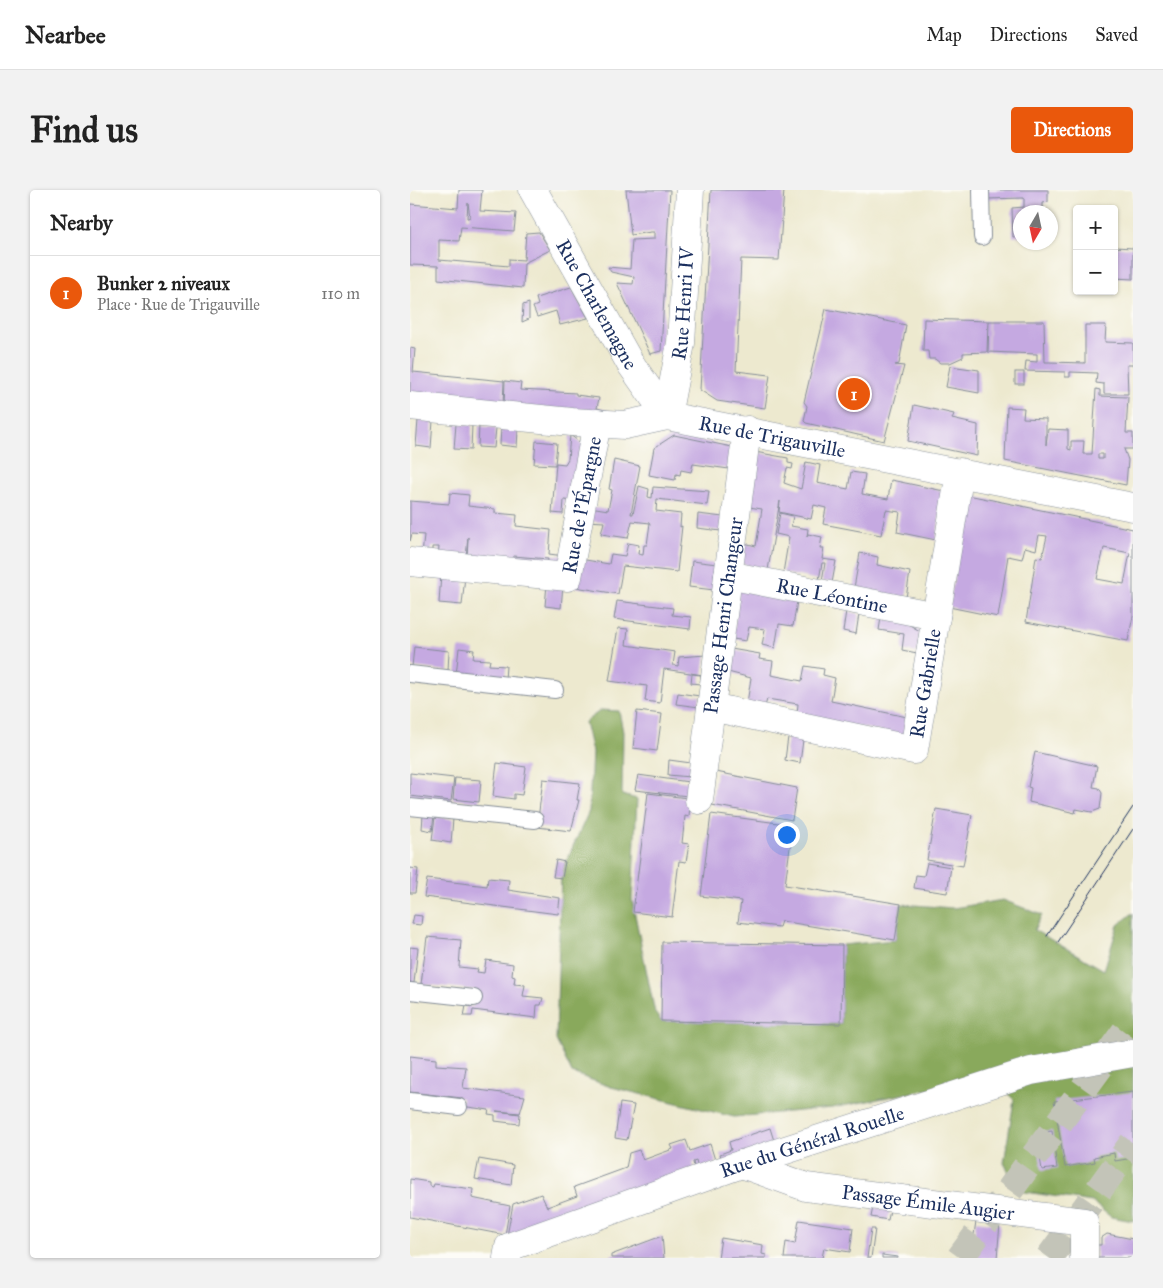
<!DOCTYPE html>
<meta charset="utf-8">
<style>
:root{--surface:#fff;--page:#f2f2f2;--text:#222;--muted:#767676;--line:#e0e0e0;--accent:#ea580c}
body{margin:0;font-family:"IM FELL Great Primer",serif;background:var(--page);color:var(--text)}
.controls{position:absolute;right:15px;top:15px;display:grid;overflow:hidden;border-radius:5px;box-shadow:0 1px 4px #0004}
.controls button{width:45px;height:45px;display:grid;place-items:center;padding:0;border:0;border-bottom:1px solid var(--line);background:var(--surface);color:var(--text);font:25px sans-serif}
.compass{position:absolute;left:603px;top:15px;width:45px;height:45px;border-radius:50%;background:var(--surface);box-shadow:0 1px 4px #0004;rotate:189deg}
.you{position:absolute;left:376px;top:644px;width:18px;height:18px;margin:-12px;border:4px solid #fff;border-radius:50%;background:#1a73e8;box-shadow:0 0 0 8px #1a73e833}
.badge{display:grid;place-items:center;width:32px;height:32px;border-radius:50%;background:var(--accent);color:#fff;font-size:16px;font-weight:700}
.pin{position:absolute;translate:-50% -50%;border:2px solid #fff;box-shadow:0 1px 5px #0006}
.list{margin:0;padding:0;list-style:none}
h2{display:flex;justify-content:space-between;align-items:center;height:65px;margin:0;padding:0 20px;font-size:21px}
h2 small{font-size:16px;font-weight:400;color:var(--muted)}
.list li{display:grid;grid-template-columns:32px 1fr auto;gap:15px;align-items:center;box-sizing:border-box;height:75px;padding:0 20px;border-top:1px solid var(--line)}
.list b{display:block;font-size:19px;white-space:nowrap}
.list p{margin:0;font-size:16px;white-space:nowrap;color:var(--muted)}
.list em{font-size:16px;font-style:normal;color:var(--muted)}
.map{position:relative;flex:none;width:723px;height:1068px;overflow:hidden;border-radius:5px}
header{display:flex;align-items:center;gap:30px;box-sizing:border-box;height:70px;padding:0 25px;background:var(--surface);border-bottom:1px solid var(--line)}
header strong{font-size:24px}
nav{display:flex;gap:28px;margin-inline-start:auto;font-size:18px}
.intro{display:flex;align-items:center;justify-content:space-between;box-sizing:border-box;height:120px;padding:0 30px}
h1{margin:0;font-size:35px}
.button{padding:12px 22px;border-radius:5px;background:var(--accent);color:#fff;font-size:18px;font-weight:700}
main{display:flex;gap:30px;padding:0 30px}
aside{flex:1;background:var(--surface);border-radius:5px;box-shadow:0 1px 4px #0004}
.map>svg:first-child{display:block}
.forest{fill:#89a95c;stroke:#526c5d}
.building{fill:#c5a9e1;fill-rule:evenodd}
.lines{fill:none;stroke-linecap:round;stroke-linejoin:round}
.secondary-tunnel{stroke:#c3c4b8;stroke-width:28;stroke-dasharray:28 14;stroke-linecap:butt}
.service-casing{stroke:#848c96;stroke-width:18}
.minor-casing{stroke:#848c96;stroke-width:29}
.service{stroke:#fff;stroke-width:16}
.minor{stroke:#fff;stroke-width:28}
.tram{stroke:#1b2f5e;stroke-width:1}
.labels{text-anchor:middle;stroke-width:4;stroke-linejoin:round;paint-order:stroke}
.street-label{font-size:20px;fill:#1b2f5e;stroke:#fdfcf7}
</style>
<header>
<strong>Nearbee</strong>
<nav><a>Map</a><a>Directions</a><a>Saved</a></nav>
</header>
<div class="intro"><h1>Find us</h1><a class="button">Directions</a></div>
<main>
<aside>
<h2>Nearby<small></small></h2>
<ul class="list">
<li><span class="badge">1</span><div><b>Bunker 2 niveaux</b><p>Place · Rue de Trigauville</p></div><em>110 m</em></li>
</ul>
</aside>
<div class="map">
<svg width="723" height="1068" viewBox="0 0 723 1068">
<rect width="100%" height="100%" fill="#fdfcf7"/>
<filter id="ink" filterUnits="userSpaceOnUse"><feTurbulence type="fractalNoise" baseFrequency=".02" numOctaves="2"/><feDisplacementMap in="SourceGraphic" scale="10" xChannelSelector="R" yChannelSelector="G"/><feConvolveMatrix kernelMatrix="1 2 1 2 8 2 1 2 1" color-interpolation-filters="sRGB"/></filter>
<filter id="wash" filterUnits="userSpaceOnUse"><feTurbulence type="fractalNoise" baseFrequency=".0096" numOctaves="4" result="noise"/><feDisplacementMap in="SourceGraphic" scale="20" xChannelSelector="R" yChannelSelector="G"/><feGaussianBlur stdDeviation="1.12" result="paint"/><feColorMatrix in="noise" values="0 0 0 0 0 0 0 0 0 0 0 0 0 0 0 0 0 1.4 0 .05"/><feComposite in="paint" operator="in"/></filter>
<g filter="url(#wash)">
<rect width="100%" height="100%" fill="#ede9cf"/>
<polygon class="forest" points="191,520 209,521 213,542 212,605 227,609 222,710 245,823 251,831 431,834 432,755 485,750 491,714 543,718 593,710 632,725 624,740 694,780 708,735 723,723 723,1031 701,1027 682,1012 609,1001 594,973 604,910 582,887 422,918 324,927 201,897 162,883 146,850 151,683 179,621 182,562 175,532"/>
<g id="blocks">
<g class="building">
<path d="M49,0H72L70,21L106,23L104,41L51,37L49,51L29,50V70L99,76V69L114,70L116,43L129,42L140,60L114,73L113,98L28,89V76L0,75V14L48,18ZM58,13L60,27L58,28H57Z"/>
<polygon points="216,0 260,0 251,161 240,164 207,93 223,94 224,87 201,82 198,77 220,79 222,50 244,49 244,42 241,42 221,45"/>
<polygon points="301,0 374,0 369,70 331,69 326,181 360,185 355,218 307,211 290,200"/>
<polygon points="577,0 638,0 638,12 633,13 633,22 610,22 610,46 603,47 602,18 614,17 614,8 577,9"/>
<polygon points="704,57 723,58 723,89 704,88"/>
<polygon points="161,97 178,128 150,135 146,121 127,127 123,117 128,115 126,108"/>
<polygon points="119,113 119,129 112,132 113,115"/>
<polygon points="416,119 496,135 489,174 485,175 494,176 474,251 396,233 394,231 397,216 394,212"/>
<polygon points="514,129 578,131 577,162 553,163 553,167 540,173 530,173 525,169 519,169 518,161 513,161"/>
<polygon points="579,131 634,131 635,172 639,172 675,173 675,135 696,135 695,152 723,153 723,175 717,175 718,204 694,204 694,194 686,193 687,183 660,182 660,187 655,187 655,182 615,181 616,171 627,172 627,164 578,162"/>
<polygon points="0,158 5,159 3,182 94,191 93,216 0,206"/>
<polygon points="540,176 569,180 569,203 536,197"/>
<rect x="605" y="182" width="9" height="12"/>
<polygon points="95,191 111,193 110,200 166,203 166,205 189,208 187,218 204,222 94,216"/>
<path d="M686,199L690,200V206L718,207L716,243H723V259H714L718,270L716,295L595,271L597,217L614,218L613,228L636,229V255L638,239L658,240V259L661,260V251H674L673,264H682ZM688,264H693V269H688Z"/>
<polygon points="504,215 544,224 542,229 568,235 567,266 498,251"/>
<polygon points="8,230 23,231 21,258 6,256"/>
<polygon points="46,234 62,235 61,260 44,259"/>
<polygon points="69,236 86,238 84,258 68,257"/>
<polygon points="91,238 108,240 107,257 90,255"/>
<polygon points="160,245 175,256 165,311 154,310 153,324 142,323 146,273 155,274 158,269"/>
<polygon points="264,245 322,257 319,279 283,274 281,282 271,280 270,285 266,284 265,290 239,285 244,258"/>
<polygon points="126,251 147,253 145,275 124,274"/>
<polygon points="345,262 378,268 378,273 383,274 382,279 377,278 374,293 391,299 396,272 410,275 407,293 438,299 441,282 455,284 452,304 478,309 481,290 534,301 526,350 487,342 490,322 476,320 471,345 413,334 416,318 404,315 401,329 369,322 370,311 358,380 332,374 334,353 346,356 352,319 339,317"/>
<polygon points="204,270 230,276 221,324 223,324 229,296 239,299 238,307 242,308 243,297 299,301 297,315 247,309 246,321 271,324 270,337 272,336 267,382 213,376 208,404 165,397 170,369 199,374 201,364 215,366 218,353 229,355 228,364 233,365 234,355 237,355 240,333 222,331 218,348 191,344 194,332 177,331 180,317 198,320 202,300 199,299"/>
<polygon points="40,303 59,305 58,316 85,319 85,323 107,325 106,336 141,340 139,364 154,366 153,371 137,377 138,369 104,366 103,374 57,369 58,347 56,368 28,367 29,357 22,357 22,367 12,366 14,345 2,344 0,351 0,311 39,314"/>
<path d="M558,305L723,339V426L718,451L616,432L626,367L632,368L637,346L629,345L626,360L615,357L612,369L598,366L588,427L539,417ZM694,358L720,363L714,394L687,389Z"/>
<polygon points="370,323 383,326 381,336 398,339 397,347 398,344 412,347 410,358 414,358 412,369 426,371 422,393 412,391 415,373 412,373 409,390 373,383 379,347 366,344"/>
<polygon points="288,324 313,327 311,341 287,338"/>
<polygon points="450,363 468,367 467,375 500,382 496,408 444,398"/>
<polygon points="282,371 307,374 304,400 279,397"/>
<polygon points="31,384 55,386 52,415 29,413"/>
<polygon points="137,394 153,395 151,418 135,416"/>
<polygon points="329,399 387,411 383,436 369,434 365,458 352,455 355,439 339,437 336,451 323,449"/>
<polygon points="207,411 263,418 262,425 281,427 280,439 204,429"/>
<polygon points="436,421 449,424 446,444 433,441"/>
<polygon points="471,428 496,433 510,441 507,463 492,460 494,444 469,440"/>
<polygon points="208,438 218,439 216,455 265,462 263,475 268,476 269,467 296,465 293,485 254,479 250,513 235,511 237,496 199,491"/>
<polygon points="4,457 39,461 38,481 2,477"/>
<polygon points="49,458 64,460 63,469 80,470 79,475 96,476 95,490 46,485"/>
<polygon points="321,459 350,464 349,469 363,471 361,485 392,491 395,476 414,479 413,485 425,488 421,511 497,527 493,546 387,524 388,514 357,509 355,517 337,513 341,488 318,482"/>
<polygon points="282,484 291,485 290,494 281,493"/>
<polygon points="268,503 290,506 289,517 266,514"/>
<polygon points="227,521 252,524 247,561 223,558"/>
<polygon points="378,547 393,550 390,573 375,570"/>
<polygon points="625,562 687,576 683,597 689,598 692,603 690,619 682,622 666,619 665,623 619,612 621,598 618,597"/>
<polygon points="259,570 281,573 280,587 258,585"/>
<polygon points="87,573 116,577 112,605 104,604 104,609 83,606"/>
<polygon points="306,582 387,598 382,630 302,615"/>
<polygon points="0,583 44,588 41,611 0,606"/>
<polygon points="228,585 279,592 278,606 225,600"/>
<polygon points="45,588 71,590 69,612 43,609"/>
<polygon points="133,589 170,593 167,610 169,610 161,641 127,637"/>
<polygon points="238,603 277,608 280,614 279,627 275,626 272,653 279,654 276,672 269,671 262,727 223,722"/>
<polygon points="526,619 562,625 553,676 517,670"/>
<polygon points="301,624 383,635 375,695 491,714 485,750 371,731 369,737 328,732 331,711 291,706"/>
<polygon points="13,625 24,625 22,641 12,639"/>
<polygon points="25,627 43,629 41,653 22,650"/>
<polygon points="146,670 155,672 152,688 143,687"/>
<polygon points="517,673 541,677 537,703 504,698 506,685 514,686"/>
<polygon points="0,678 8,679 5,703 0,703"/>
<polygon points="78,688 99,690 98,700 150,708 148,724 14,707 17,689 77,696"/>
<polygon points="4,725 12,726 11,735 2,734"/>
<polygon points="17,747 51,750 49,777 68,779 67,782 74,783 76,770 103,774 102,786 105,787 104,794 115,795 113,806 133,808 131,815 127,815 126,828 63,820 62,826 54,826 56,816 63,817 65,800 11,794"/>
<polygon points="252,752 432,755 431,834 251,831"/>
<polygon points="0,757 8,758 4,793 0,792"/>
<polygon points="0,866 26,869 26,875 56,877 53,898 115,906 110,923 86,921 110,924 109,934 85,931 85,925 78,924 79,920 51,916 52,908 0,902"/>
<polygon points="723,902 723,968 705,971 704,963 684,967 685,972 655,977 644,911"/>
<polygon points="210,913 224,915 217,950 205,948"/>
<polygon points="360,938 365,954 313,973 310,964 321,960 319,952"/>
<polygon points="642,941 647,978 632,980 626,943"/>
<polygon points="276,950 280,961 300,954 306,973 288,979 286,971 283,972 285,983 97,1046 103,1014 131,1004 137,1017 167,1006 164,997 216,978 219,963 229,960 233,970 263,959 261,955"/>
<polygon points="69,969 103,975 101,995 65,989"/>
<polygon points="0,989 19,992 19,996 23,997 24,994 63,999 62,1008 100,1016 95,1045 0,1027"/>
<polygon points="463,1017 480,1020 478,1030 461,1027"/>
<polygon points="389,1030 443,1038 440,1062 414,1058 412,1068 374,1068 376,1052 385,1054"/>
<polygon points="566,1031 590,1034 587,1068 558,1068 561,1051 563,1052"/>
<polygon points="461,1039 465,1039 461,1068 457,1068"/>
<polygon points="697,1044 723,1049 723,1068 686,1068 686,1055 691,1055 691,1048"/>
<polygon points="252,1046 254,1068 201,1068 201,1065"/>
<polygon points="311,1048 353,1055 352,1064 356,1065 356,1068 308,1068"/>
<polygon points="472,1065 488,1067 488,1068 472,1068"/>
</g>
</g>
</g>
<g filter="url(#ink)">
<use href="#blocks" fill-opacity="0" stroke="#848c96" stroke-width="1"/>
<g class="lines">
<g class="secondary-tunnel">
<polyline points="550,1068 723,831"/>
<polyline points="639,1068 723,953"/>
</g>
<g class="service-casing">
<g id="service">
<polyline points="571,0 572,47"/>
<polyline points="0,484 145,500"/>
<polyline points="0,617 125,630"/>
<polyline points="0,801 64,808"/>
<polyline points="0,911 49,917"/>
</g>
</g>
<g class="minor-casing">
<g id="minor">
<path id="s1" d="M123,0L220,173L257,226"/>
<path id="s2" d="M0,216L162,232L215,235L257,226L723,317"/>
<path id="s3" d="M257,226L271,153L280,0"/>
<path id="s4" d="M0,372L158,387L187,233"/>
<path id="s5" d="M318,385L526,426"/>
<path id="s6" d="M301,517L504,560L550,282"/>
<path id="s7" d="M289,610L337,240"/>
<path id="s8" d="M332,974L396,997L674,1032V1068"/>
<path id="s9" d="M97,1068L99,1057L326,976L621,881L723,863"/>
</g>
</g>
<use href="#service" class="service"/>
<use href="#minor" class="minor"/>
<g class="tram">
<polyline points="637,746 723,617"/>
<polyline points="648,752 723,639"/>
</g>
</g>
</g>
<g class="labels">
<g class="street-label">
<text dy="7" stroke="none"><textPath href="#s3" startOffset="114">Rue Henri IV</textPath></text>
<text dy="7" stroke="none"><textPath href="#s1" startOffset="131">Rue Charlemagne</textPath></text>
<text dy="7" stroke="none"><textPath href="#s2" startOffset="366">Rue de Trigauville</textPath></text>
<text dy="7" stroke="none"><textPath href="#s4" startOffset="232">Rue de l'Épargne</textPath></text>
<text dy="7" stroke="none"><textPath href="#s5" startOffset="106">Rue Léontine</textPath></text>
<text dy="7" stroke="none"><textPath href="#s7" startOffset="186">Passage Henri Changeur</textPath></text>
<text dy="7" stroke="none"><textPath href="#s6" startOffset="275">Rue Gabrielle</textPath></text>
<text dy="7" stroke="none"><textPath href="#s9" startOffset="332">Rue du Général Rouelle</textPath></text>
<text dy="7" stroke="none"><textPath href="#s8" startOffset="191">Passage Émile Augier</textPath></text>
</g>
</g>
</svg>
<div class="controls">
<button>+</button>
<button>−</button>
</div>
<svg class="compass" viewBox="-18 -18 36 36"><path d="M0-13l5 13h-10z" fill="#e53935"/><path d="M0 13l5-13h-10z" fill="#767676"/></svg>
<div class="you"></div>
<div class="pin badge" style="left:444px;top:204px">1</div>
</div>
</main>
